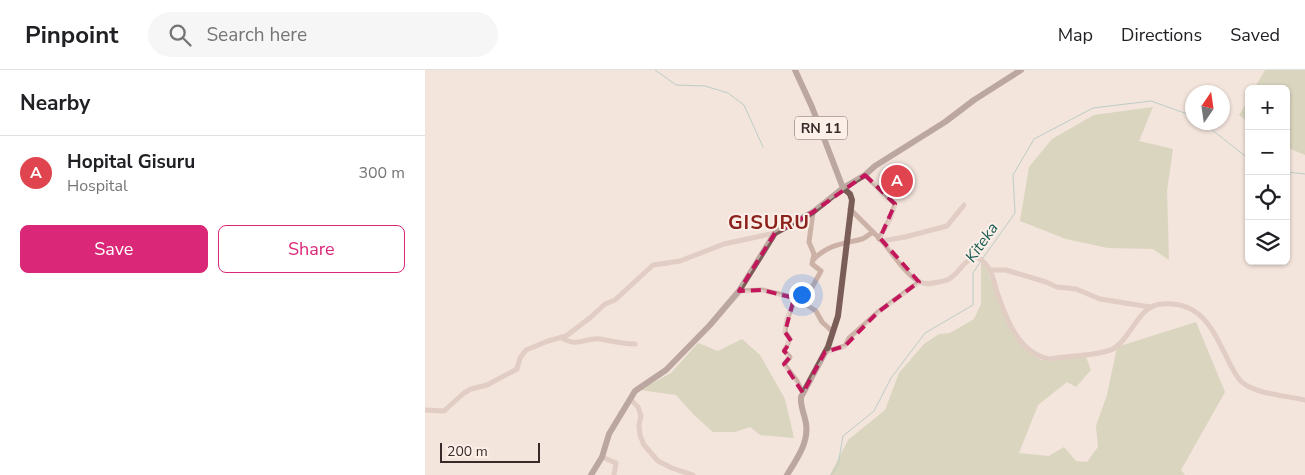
<!DOCTYPE html>
<meta charset="utf-8">
<style>
:root{--surface:#fff;--page:#f6f6f6;--text:#202124;--muted:#757577;--line:#e0e0e0;--accent:#db2777}
body{margin:0;font-family:"Nunito Sans",sans-serif;background:var(--page);color:var(--text)}
.controls{position:absolute;right:15px;top:15px;display:grid;overflow:hidden;border-radius:8px;box-shadow:0 1px 4px #0004}
.controls button{width:45px;height:45px;display:grid;place-items:center;padding:0;border:0;border-bottom:1px solid var(--line);background:var(--surface);color:var(--text);font:25px sans-serif}
.compass{position:absolute;left:760px;top:15px;width:45px;height:45px;border-radius:50%;background:var(--surface);box-shadow:0 1px 4px #0004;rotate:13deg}
.scale{position:absolute;left:15px;bottom:12px;width:100px;box-sizing:border-box;padding-left:5px;border:2px solid #382a28;border-top:0;font-size:14px;line-height:18px;white-space:nowrap;color:#382a28;-webkit-text-stroke:4px #fbefe8;paint-order:stroke}
.you{position:absolute;left:376px;top:224px;width:18px;height:18px;margin:-12px;border:4px solid #fff;border-radius:50%;background:#1a73e8;box-shadow:0 0 0 8px #1a73e833}
.badge{display:grid;place-items:center;width:32px;height:32px;border-radius:50%;background:var(--accent);color:#fff;font-size:16px;font-weight:700}
.pin{position:absolute;translate:-50% -50%;border:2px solid #fff;box-shadow:0 1px 5px #0006}
.list{margin:0;padding:0;list-style:none}
h2{display:flex;justify-content:space-between;align-items:center;height:65px;margin:0;padding:0 20px;font-size:21px}
h2 small{font-size:16px;font-weight:400;color:var(--muted)}
.list li{display:grid;grid-template-columns:32px 1fr auto;gap:15px;align-items:center;box-sizing:border-box;height:75px;padding:0 20px;border-top:1px solid var(--line)}
.list b{display:block;font-size:19px;white-space:nowrap}
.list p{margin:0;font-size:16px;white-space:nowrap;color:var(--muted)}
.list em{font-size:16px;font-style:normal;color:var(--muted)}
.actions{display:flex;gap:10px;padding:15px 20px}
.actions a{flex:1;padding:11px 0;border:1px solid var(--accent);border-radius:8px;text-align:center;font-size:18px;color:var(--accent)}
.actions .main{background:var(--accent);color:#fff}
.icon{flex:none;width:28px;height:28px;fill:none;stroke:currentColor;stroke-width:2;stroke-linecap:round;stroke-linejoin:round}
.map{position:relative;flex:none;width:880px;height:405px;overflow:hidden}
header{display:flex;align-items:center;gap:30px;box-sizing:border-box;height:70px;padding:0 25px;background:var(--surface);border-bottom:1px solid var(--line)}
header strong{font-size:24px}
nav{display:flex;gap:28px;margin-inline-start:auto;font-size:18px}
.search{width:350px;height:45px;background:var(--page);display:flex;align-items:center;gap:12px;box-sizing:border-box;padding:0 18px;border-radius:28px;color:var(--muted);font-size:19px}
main{display:flex}
aside{flex:1;background:var(--surface)}
.map>svg:first-child{display:block}
.green{fill:#bdc39b}
.lines{fill:none;stroke-linecap:round;stroke-linejoin:round}
.stream{stroke:#79b2aa;stroke-width:1}
.minor{stroke:#ccb1a7;stroke-width:5}
.major{stroke:#7b5d58;stroke-width:6}
.marked{fill:none;stroke:#c2185b;stroke-width:4;stroke-dasharray:10 6;stroke-linejoin:round}
.labels{text-anchor:middle;stroke-width:4;stroke-linejoin:round;paint-order:stroke}
.shield{fill:#fbefe8;stroke:#726562;stroke-width:1}
.shield-label{font-size:14px;font-weight:bold;fill:#382a28}
.water-label{font-size:16px;font-style:italic;fill:#1b5c54;stroke:#fbefe8}
.district-label{font-size:20px;font-weight:bold;letter-spacing:1px;fill:#8c221c;stroke:#fbefe8}
</style>
<header>
<strong>Pinpoint</strong>
<div class="search"><svg class="icon" aria-label="search" viewBox="0 0 24 24"><circle cx="10" cy="10" r="6"/><path d="M15 15l6 6"/></svg>Search here</div>
<nav><a>Map</a><a>Directions</a><a>Saved</a></nav>
</header>
<main>
<aside>
<h2>Nearby<small></small></h2>
<ul class="list">
<li><span class="badge" style="background:#e0444e">A</span><div><b>Hopital Gisuru</b><p>Hospital</p></div><em>300 m</em></li>
</ul>
<div class="actions"><a class="main">Save</a><a>Share</a></div>
</aside>
<div class="map">
<svg width="880" height="405" viewBox="0 0 880 405">
<rect width="100%" height="100%" fill="#f3e4dc"/>
<g class="green">
<polygon points="840,0 880,0 880,85 861,77 861,19 829,19"/>
<polygon points="824,29 824,53 814,45"/>
<polygon points="728,37 714,71 748,79 742,121 744,190 728,179 683,178 641,169 595,151 604,97 627,69 669,45"/>
<polygon points="559,193 575,233 601,279 616,290 661,287 666,300 651,317 642,312 613,335 594,383 624,386 639,377 651,391 662,392 673,377 671,356 682,325 692,277 771,252 800,322 756,400 760,405 405,405 423,370 460,340 474,303 499,274 514,264 525,263 549,249 556,234 556,194"/>
<polygon points="317,269 335,285 360,329 369,368 335,365 325,357 310,362 288,362 270,346 251,325 215,320 246,303 273,273 293,281"/>
</g>
<g class="lines">
<g class="stream">
<polyline points="230,0 251,15 280,16 303,23 319,35 338,77"/>
<polyline points="777,52 824,89"/>
<polyline points="861,102 880,104"/>
<polyline points="558,188 590,143 588,105 609,69 668,38 726,31 768,46"/>
<polyline points="406,405 413,395 418,366 449,341 466,308 500,263 548,235 548,203 556,191"/>
</g>
<g class="minor">
<polyline points="440,105 470,134 465,149 454,169"/>
<path d="M425,139C436,150 447,161 458,172C468,184 481,205 495,212C503,216 514,212 522,210C534,205 538,189 552,187C566,195 568,208 572,222C581,248 593,283 624,289C641,286 674,286 688,279C707,268 713,235 737,234C779,231 789,263 805,294C809,301 812,309 818,313C832,324 862,326 880,330"/>
<polyline points="457,171 480,167 522,156 539,135"/>
<path d="M388,190C403,174 418,174 437,169C441,168 444,164 447,163"/>
<polyline points="566,200 581,200 621,212 632,217 651,219 675,229 725,237"/>
<polyline points="314,221 337,220 371,228 391,241 397,252 408,262"/>
<polyline points="371,228 362,249 360,262 365,269 359,281 365,287 359,294 372,311 378,323"/>
<polyline points="379,232 396,201 387,194 389,184 384,172 388,142"/>
<path d="M137,268C153,278 160,267 175,269C187,271 198,274 210,274"/>
<polyline points="400,282 420,276 424,268 453,242 494,212"/>
<polyline points="205,329 213,337 216,346 214,355 215,365 219,375 233,391 247,398 268,405"/>
<polyline points="0,340 19,341 39,323 46,319 62,315 92,299 95,288 101,280 123,271 141,266 166,247 180,234 190,230 228,195 255,191 299,174 350,163"/>
<polyline points="177,387 191,393 189,405"/>
</g>
<g class="major">
<polyline points="166,405 177,387 184,364 210,321 241,300 285,255 314,221 350,163 388,142 418,118 440,105 450,96 520,52 549,30 596,0"/>
<path d="M362,405C371,390 384,373 381,354C380,345 375,337 376,327L403,277L413,246L427,130L425,124L418,118L387,37L370,0"/>
</g>
</g>
<path d="M0 0H880V405H0ZM440,105L470,134L455,168L494,212L453,242L420,276L400,282L378,323L359,294L365,287L359,281L366,271L360,262L369,228L337,220L314,221L350,163L388,142Z" fill="#f3e4dc" fill-opacity=".55" fill-rule="evenodd"/>
<path class="marked" d="M440,105L470,134L455,168L494,212L453,242L420,276L400,282L378,323L359,294L365,287L359,281L366,271L360,262L369,228L337,220L314,221L350,163L388,142Z"/>
<g class="labels">
<rect class="shield" x="370" y="46.5" width="52" height="23" rx="4"/>
<g class="shield-label">
<text x="396" y="63">RN 11</text>
</g>
<g class="water-label">
<text transform="translate(556 172) rotate(-55)" y="6">Kiteka</text>
</g>
<g class="district-label">
<text x="344" y="159">GISURU</text>
</g>
</g>
</svg>
<div class="controls">
<button>+</button>
<button>−</button>
<button><svg class="icon" aria-label="locate" viewBox="0 0 24 24"><circle cx="12" cy="12" r="6"/><path d="M12 2v4M12 18v4M2 12h4M18 12h4"/></svg></button>
<button><svg class="icon" aria-label="layers" viewBox="0 0 24 24"><path d="M12 4l9 5-9 5-9-5zM3 14l9 5 9-5"/></svg></button>
</div>
<svg class="compass" viewBox="-18 -18 36 36"><path d="M0-13l5 13h-10z" fill="#e53935"/><path d="M0 13l5-13h-10z" fill="#757577"/></svg>
<div class="scale">200 m</div>
<div class="you"></div>
<div class="pin badge" style="left:472px;top:111px;background:#e0444e">A</div>
</div>
</main>
